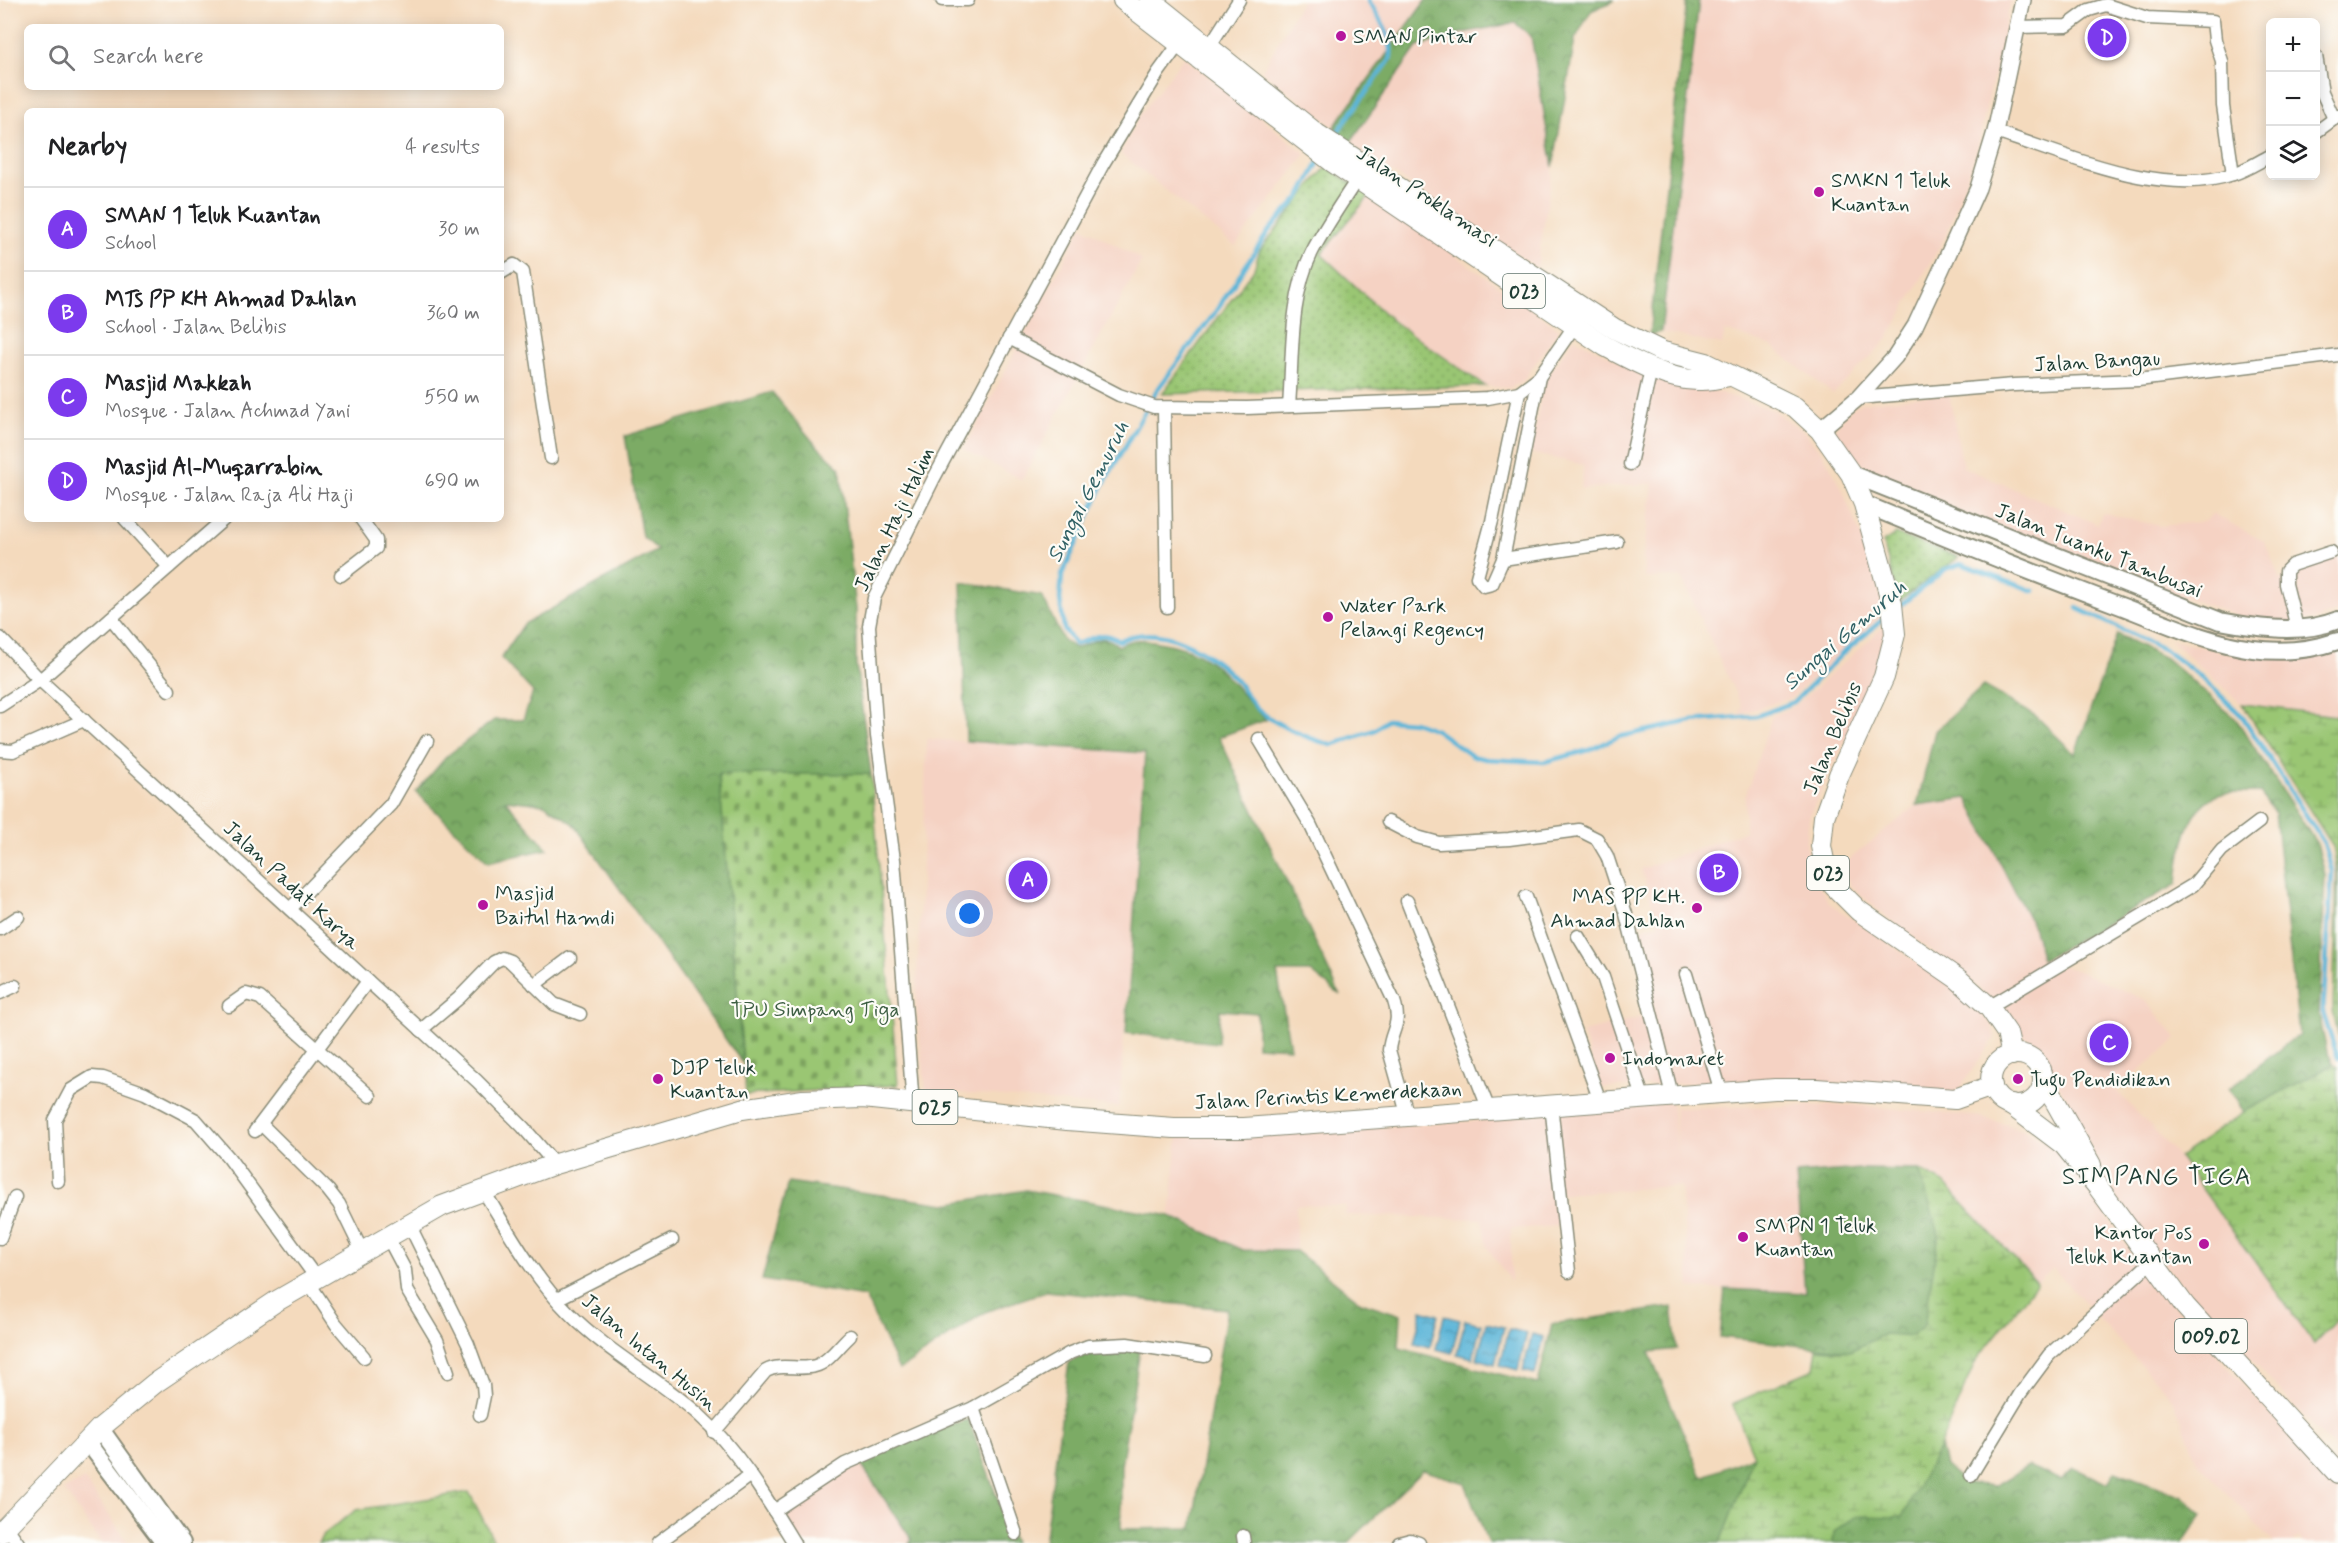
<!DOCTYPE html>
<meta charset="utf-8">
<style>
:root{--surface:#fff;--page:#f2f2f2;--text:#202124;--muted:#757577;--line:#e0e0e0;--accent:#7c3aed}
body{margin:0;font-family:Mynerve,sans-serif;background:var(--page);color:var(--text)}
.controls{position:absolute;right:18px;top:18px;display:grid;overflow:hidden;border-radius:9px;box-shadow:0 3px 15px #0003}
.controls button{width:54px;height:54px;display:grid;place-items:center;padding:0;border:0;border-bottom:2px solid var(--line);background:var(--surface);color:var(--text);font:30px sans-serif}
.you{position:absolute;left:970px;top:914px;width:21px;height:21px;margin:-15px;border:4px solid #fff;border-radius:50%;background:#1a73e8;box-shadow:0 0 0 9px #1a73e833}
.badge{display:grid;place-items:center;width:39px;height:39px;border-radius:50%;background:var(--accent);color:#fff;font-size:20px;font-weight:700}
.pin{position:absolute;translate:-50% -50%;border:3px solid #fff;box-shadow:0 2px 6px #0006}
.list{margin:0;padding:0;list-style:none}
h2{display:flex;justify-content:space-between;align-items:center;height:78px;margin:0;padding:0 24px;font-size:26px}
h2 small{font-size:20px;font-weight:400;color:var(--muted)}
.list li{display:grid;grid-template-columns:39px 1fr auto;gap:18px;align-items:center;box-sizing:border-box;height:84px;padding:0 24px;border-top:2px solid var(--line)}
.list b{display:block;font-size:22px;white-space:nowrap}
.list p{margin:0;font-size:20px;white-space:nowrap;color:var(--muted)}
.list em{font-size:20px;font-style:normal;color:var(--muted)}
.icon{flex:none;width:33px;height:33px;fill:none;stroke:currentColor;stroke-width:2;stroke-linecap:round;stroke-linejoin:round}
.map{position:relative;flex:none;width:2338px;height:1543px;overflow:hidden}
.search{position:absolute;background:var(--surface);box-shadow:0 3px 15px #0003;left:24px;top:24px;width:480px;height:66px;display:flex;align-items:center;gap:15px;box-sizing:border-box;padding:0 21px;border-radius:9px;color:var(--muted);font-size:22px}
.panel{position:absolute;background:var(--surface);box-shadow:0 3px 15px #0003;left:24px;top:108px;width:480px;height:414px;border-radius:9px}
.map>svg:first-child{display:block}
.built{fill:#f5d2c3}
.grass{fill:url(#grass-dots);stroke:#5c8254;stroke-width:1.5}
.forest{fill:url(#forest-crowns);stroke:#4d744c;stroke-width:1.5}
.wetland{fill:url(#wetland-marsh);stroke:#5c8254;stroke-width:1.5}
.cemetery{fill:url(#cemetery-stones);stroke:#5c8254;stroke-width:1.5}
.water{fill:url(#water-ripples);stroke:#3d7986;stroke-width:1.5}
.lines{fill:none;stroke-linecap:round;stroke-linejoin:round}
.stream{stroke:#5bb5d8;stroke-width:4.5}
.minor-casing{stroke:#8a8c78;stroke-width:15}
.tertiary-casing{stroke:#8a8c78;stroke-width:18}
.secondary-casing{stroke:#8a8c78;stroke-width:20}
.primary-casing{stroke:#8a8c78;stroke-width:22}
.trunk-casing{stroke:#8a8c78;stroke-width:22}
.minor{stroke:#fff;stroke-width:12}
.tertiary{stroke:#fff;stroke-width:15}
.secondary{stroke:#fff;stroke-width:16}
.primary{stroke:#fff;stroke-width:20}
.trunk{stroke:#fff;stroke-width:20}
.poi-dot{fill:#b5179e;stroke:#fdfcf7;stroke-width:2}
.labels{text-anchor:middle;stroke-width:4.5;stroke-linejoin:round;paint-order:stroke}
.shield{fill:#fdfcf7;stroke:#62766e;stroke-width:1.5}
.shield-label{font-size:20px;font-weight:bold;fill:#1f3d34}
.poi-label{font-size:21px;fill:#1f3d34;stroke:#fdfcf7;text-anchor:start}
.street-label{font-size:21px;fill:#1f3d34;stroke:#fdfcf7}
.park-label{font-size:21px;fill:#3e5f44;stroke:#fdfcf7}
.water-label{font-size:22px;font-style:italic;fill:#316165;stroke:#fdfcf7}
.quarter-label{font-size:24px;letter-spacing:1.5px;fill:#1f3d34;stroke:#fdfcf7}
</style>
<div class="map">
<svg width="2338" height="1543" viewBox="0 0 2338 1543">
<defs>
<pattern id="grass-dots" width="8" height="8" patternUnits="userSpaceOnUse" patternTransform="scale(1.5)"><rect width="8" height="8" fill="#9ac673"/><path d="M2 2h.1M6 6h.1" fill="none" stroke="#7da25f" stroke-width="1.8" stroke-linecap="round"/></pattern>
<pattern id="forest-crowns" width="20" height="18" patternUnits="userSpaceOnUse" patternTransform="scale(1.5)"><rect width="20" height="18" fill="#7bab65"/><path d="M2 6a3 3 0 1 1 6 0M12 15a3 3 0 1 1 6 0" fill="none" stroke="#648c54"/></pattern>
<pattern id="wetland-marsh" width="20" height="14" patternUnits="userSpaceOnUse" patternTransform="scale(1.5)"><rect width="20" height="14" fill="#9ac673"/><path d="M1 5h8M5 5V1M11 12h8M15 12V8" fill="none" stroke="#7da25f"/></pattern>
<pattern id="cemetery-stones" width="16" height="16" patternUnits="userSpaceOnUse" patternTransform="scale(1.5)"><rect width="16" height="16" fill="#9ac673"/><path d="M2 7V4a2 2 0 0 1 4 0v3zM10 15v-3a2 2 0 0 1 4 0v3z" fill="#7da25f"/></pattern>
<pattern id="water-ripples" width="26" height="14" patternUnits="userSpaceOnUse" patternTransform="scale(1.5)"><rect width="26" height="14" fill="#5bb5d8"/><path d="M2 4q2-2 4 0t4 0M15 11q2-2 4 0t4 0" fill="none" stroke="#4b94b0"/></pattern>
</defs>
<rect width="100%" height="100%" fill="#fdfcf7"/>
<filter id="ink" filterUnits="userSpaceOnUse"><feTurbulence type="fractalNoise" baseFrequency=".0167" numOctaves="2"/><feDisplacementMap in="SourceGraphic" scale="12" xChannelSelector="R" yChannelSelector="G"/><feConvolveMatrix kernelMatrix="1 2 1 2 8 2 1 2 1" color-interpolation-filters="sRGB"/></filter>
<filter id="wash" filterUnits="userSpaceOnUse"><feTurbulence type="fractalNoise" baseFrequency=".008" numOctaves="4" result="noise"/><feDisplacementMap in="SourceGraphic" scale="24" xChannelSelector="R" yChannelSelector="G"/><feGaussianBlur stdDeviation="1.35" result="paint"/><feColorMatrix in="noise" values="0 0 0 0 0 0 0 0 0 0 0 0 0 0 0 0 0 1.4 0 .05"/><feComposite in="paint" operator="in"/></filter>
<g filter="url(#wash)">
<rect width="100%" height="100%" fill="#f4dabd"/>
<g class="built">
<polygon points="1302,0 1426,0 1334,127 1262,71"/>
<polygon points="1699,0 2011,0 1977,149 1946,235 1887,340 1833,394 1770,345 1725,331 1722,345 1661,332"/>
<polygon points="1515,23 1531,35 1553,167 1537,268 1349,144 1416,47 1462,33"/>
<polygon points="1184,57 1306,154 1235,246 1121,154 1139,116"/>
<polygon points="1370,195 1559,329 1523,381 1509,388 1485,386 1394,322 1321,254"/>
<polygon points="1082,226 1142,260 1022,480 964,449"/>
<polygon points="1574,338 1636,370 1706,388 1773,410 1804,432 1823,454 1842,488 1875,573 1884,613 1791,698 1739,714 1742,707 1681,577 1645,578 1643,559 1653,483 1581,489 1584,465 1530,453 1544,381"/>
<polygon points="1949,393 1963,467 2097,524 2103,513 2161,526 2206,521 2212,513 2265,542 2280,580 2338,551 2338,611 2318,619 2288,623 2244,618 2096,566 1886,484 1853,457 1834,431 1850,410 1862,403"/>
<polygon points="1889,622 1868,692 1810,814 1806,839 1809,866 1829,903 1966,996 1992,1026 1995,1037 1960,1088 1953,1093 1833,1083 1727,1081 1599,1088 1583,1032 1654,1014 1632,931 1659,924 1641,869 1745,831 1745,797 1772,716 1796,705"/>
<polygon points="2170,640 2246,657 2309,657 2338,648 2338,720 2336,716 2242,704"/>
<polygon points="927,739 1144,753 1119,1107 926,1090 916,1006"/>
<polygon points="1967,798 2034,929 2042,960 2076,970 2146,1000 2177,1039 2116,1090 2179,1157 2314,1343 2338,1319 2338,1453 2167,1268 2108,1186 2074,1111 2032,1043 1979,988 1879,911 1850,885 1841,866 1917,805"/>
<polygon points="1671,1102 1678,1158 1674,1108 1855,1105 1982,1117 2023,1130 2057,1148 2066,1156 2144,1272 2338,1491 2338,1543 2303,1543 2298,1538 2292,1543 2274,1543 2197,1462 2174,1401 2053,1268 2037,1283 1944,1183 1805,1293 1690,1288 1681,1186 1558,1194 1559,1226 1511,1229 1511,1282 1487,1247 1482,1219 1345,1215 1346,1206 1296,1205 1296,1251 1243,1250 1170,1216 1178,1135 1276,1135 1492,1120 1574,1108"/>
<polygon points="858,1460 913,1540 909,1543 800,1543 779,1513"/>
<polygon points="84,1479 128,1543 101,1543 64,1490"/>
</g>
<g class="grass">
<polygon points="1326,167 1370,195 1321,254 1394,322 1485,386 1162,394 1254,269 1260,250"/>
<polygon points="1895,534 1959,557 1899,601 1883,542"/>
</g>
<g class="forest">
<polygon points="1426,0 1615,0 1591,11 1575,39 1553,167 1531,36 1515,23 1462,33 1417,47 1349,144 1334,127"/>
<polygon points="1687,0 1699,0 1661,332 1649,336"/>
<polygon points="772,392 815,444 840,467 856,609 856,665 871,774 719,774 743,1064 574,824 544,804 505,800 548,849 488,862 416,792 447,756 494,720 523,720 533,692 501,658 524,624 658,550 642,536 625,436"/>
<path d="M961,582L1042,596L1063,640L1075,648C1093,643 1103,631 1118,646C1133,638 1141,639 1158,642C1217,650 1228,682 1266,720L1219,737L1340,995L1311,972H1277L1290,1048L1257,1046V1013L1220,1010L1218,1043L1126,1033L1145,753L966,741Z"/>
<path d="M2117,634L2165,658L2236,719L2317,844L2325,874L2319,1015L2327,1052L2334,1064L2244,1112L2229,1089L2299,1034L2275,813L2260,793C2248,794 2234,792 2222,794C2187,801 2179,856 2177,884L2042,960L2034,929L1967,798L1917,805L1935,731L1983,686L2036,716L2075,754Z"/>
<polygon points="1861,1169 1919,1170 1939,1234 1924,1326 1912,1336 1885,1334 1850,1351 1720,1337 1725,1289 1805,1293 1796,1174"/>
<polygon points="788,1182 946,1204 1026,1190 1170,1216 1243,1250 1296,1251 1361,1302 1401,1315 1399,1348 1538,1384 1552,1324 1672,1307 1677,1349 1649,1352 1702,1477 1754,1456 1720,1543 1488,1543 1465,1483 1423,1470 1348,1543 1044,1543 1069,1362 1092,1350 1140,1350 1121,1466 1121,1529 1192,1528 1227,1309 1046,1291 985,1312 899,1370 865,1297 762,1280"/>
<polygon points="968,1419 1014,1543 909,1543 912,1540 858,1460"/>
<polygon points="1940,1445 1945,1466 1966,1483 1995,1486 2028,1466 2061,1480 2074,1468 2108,1484 2115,1471 2182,1496 2202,1514 2183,1543 1833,1543 1834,1532 1856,1516 1902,1516"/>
</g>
<g class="wetland">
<polygon points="2242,704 2336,716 2338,720 2338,1036 2333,1010 2337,872 2333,846"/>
<polygon points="2334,1064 2338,1067 2338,1319 2314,1344 2179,1157 2244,1112"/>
<polygon points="1919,1170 1944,1183 2037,1283 1975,1362 1940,1445 1902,1517 1856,1516 1834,1532 1833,1543 1720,1543 1754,1456 1732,1404 1814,1369 1817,1349 1850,1351 1885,1334 1912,1336 1924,1326 1939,1234"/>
<polygon points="469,1492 495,1543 318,1543 323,1535 356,1510"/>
</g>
<polygon class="cemetery" points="719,774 871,774 898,1085 746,1095"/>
<g class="water">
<polygon points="1422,1310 1438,1315 1430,1347 1414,1343"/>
<polygon points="1444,1316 1460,1320 1452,1353 1436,1349"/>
<polygon points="1465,1320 1481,1324 1473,1358 1457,1354"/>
<polygon points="1486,1323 1504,1327 1495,1364 1477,1359"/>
<polygon points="1509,1329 1527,1333 1518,1370 1500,1365"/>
<polygon points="1532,1334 1544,1337 1535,1374 1523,1371"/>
</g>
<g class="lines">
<g class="stream">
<path d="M1333,138L1390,60C1396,40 1378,17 1368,0"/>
<path d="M1321,158L1300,197L1270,229L1214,314L1157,390L1102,487L1062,575L1060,599L1064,629L1075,644C1093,639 1103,629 1119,641C1159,621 1208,650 1235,679C1244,689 1250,703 1260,711C1279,727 1308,738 1331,745L1375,730L1387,720L1414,722L1436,730L1472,756L1486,759L1544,762L1589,750L1618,737L1691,721L1757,716L1794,702L1842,654L1888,615"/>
<polyline points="1897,608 1946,569 1961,564 2034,591"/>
<polyline points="2077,608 2165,650 2200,676 2242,716 2324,843 2332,871 2323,1013 2338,1058"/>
</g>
</g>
</g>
<g filter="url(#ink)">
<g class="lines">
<g class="minor-casing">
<g id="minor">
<polyline points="942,0 968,0"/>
<polyline points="2016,27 2067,26 2089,10 2106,5 2147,18 2213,21 2215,40 2222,61 2223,106 2233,174"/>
<polyline points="1209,47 1239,0"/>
<polyline points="2316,56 2322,92 2334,119"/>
<path d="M1995,132C2065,153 2160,199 2233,174C2246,170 2258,162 2270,156"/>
<polyline points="2316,132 2338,116"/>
<polyline points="501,273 514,265 523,272 551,458"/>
<polyline points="1009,338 1119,395 1154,407 1247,408 1488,398 1519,392 1539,377 1575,325"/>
<polyline points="1519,392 1492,521 1477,577 1484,586 1492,584 1503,559 1539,377"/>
<polyline points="1858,398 2014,385 2138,380 2338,355"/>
<path d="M1289,406C1293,357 1289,298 1312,252C1325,227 1342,202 1358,178"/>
<polyline points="1164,408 1167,607"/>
<polyline points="1630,464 1651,369"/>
<polyline points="125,519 169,567"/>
<polyline points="1503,559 1617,542"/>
<polyline points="341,575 376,548 376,540 361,519"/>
<polyline points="111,618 169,690"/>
<polyline points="2297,628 2286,584 2286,571 2292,565 2331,552"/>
<polyline points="0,638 40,680 477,1081 523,1127 555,1164"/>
<polyline points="0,706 40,680 224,519"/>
<path d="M1259,739L1310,824L1394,1001C1402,1025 1391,1029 1389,1050L1408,1117"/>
<polyline points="0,750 13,751 84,720"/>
<polyline points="1388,822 1417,837 1439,843 1509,839 1579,830 1597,839 1607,856 1626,914 1672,1095"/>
<polyline points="1526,897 1600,1101"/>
<polyline points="1407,901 1489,1110"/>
<polyline points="290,909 391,804 427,741"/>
<polyline points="0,929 18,917"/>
<polyline points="1578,936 1603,977 1643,1097"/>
<polyline points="1686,974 1721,1092"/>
<polyline points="534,985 570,958"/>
<polyline points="0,993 15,986"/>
<polyline points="229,1006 246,994 260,998 370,1096"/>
<polyline points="1989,1007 2193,885 2222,850 2259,822"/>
<polyline points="421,1030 459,998 494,962 502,958 510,961 554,1004 580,1014"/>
<polyline points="1551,1104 1569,1272"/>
<polyline points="913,1105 894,860 877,736 869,626 874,598 933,480 1103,164 1158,73 1179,44"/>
<polyline points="261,1124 328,1190 339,1204 362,1251"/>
<polyline points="255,1131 368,981"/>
<polyline points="58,1181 55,1120 71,1090 92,1077 103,1078 145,1093 196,1120 229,1158 317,1279"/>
<path d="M483,1190C509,1232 534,1278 569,1313C608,1353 658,1378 699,1415C738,1450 767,1499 794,1543"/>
<polyline points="409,1224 468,1344 483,1385 484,1396 480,1415"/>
<polyline points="387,1236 405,1270 407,1290 437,1340 448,1372"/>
<polyline points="0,1238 15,1197"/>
<polyline points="309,1283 336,1324 364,1357"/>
<polyline points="557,1299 672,1240"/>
<polyline points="973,1408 1016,1534"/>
<path d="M714,1432L766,1371C782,1362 801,1372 818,1365C830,1360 840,1345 850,1336"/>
<polyline points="1971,1475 2020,1394 2049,1355 2151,1262"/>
<polyline points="774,1511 845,1464 973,1408 1070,1353 1088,1346 1127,1344 1205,1356"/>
<polyline points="6,1526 18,1543"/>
<polyline points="1243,1536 1244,1543"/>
<polyline points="658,1543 749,1476"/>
<polyline points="1399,1543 1410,1540 1419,1543"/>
</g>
</g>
<g class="tertiary-casing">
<polyline id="tertiary" points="1820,430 1858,398 1895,357 1915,326 1942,268 1978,188 1995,132 2023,0"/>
</g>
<g class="secondary-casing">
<g id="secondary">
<path d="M1851,474L2220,621C2258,628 2301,635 2338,620"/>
<path d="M1864,504C1948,539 2033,573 2118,605C2161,621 2207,643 2253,649C2281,653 2311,650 2338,641"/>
<polyline points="100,1428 182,1543"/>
<polyline points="87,1441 164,1543"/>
</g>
</g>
<g class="primary-casing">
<g id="primary">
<polyline points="2043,1084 2055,1101 2091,1165"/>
<polyline points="2011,1105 2064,1145 2098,1187 2185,1306 2338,1474"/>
</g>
</g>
<g class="trunk-casing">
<g id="trunk">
<path d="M1123,0L1334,163L1605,346C1631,360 1671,382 1701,380C1710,380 1720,378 1729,376"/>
<polyline points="1150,0 1317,134 1615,329 1663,352 1706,363 1795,407 1820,430 1851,474 1864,504 1892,604 1895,634 1884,677 1839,775 1824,817 1821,846 1826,870 1834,886 1859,911 1958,979 1989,1007 2007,1033 2012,1055"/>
<circle cx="2017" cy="1080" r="26"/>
<polyline points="0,1533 100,1428 155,1383 275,1302 442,1206 555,1164 742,1109 803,1100 863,1098 1067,1120 1174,1128 1244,1128 1775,1089 1816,1089 1955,1099 1992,1086"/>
</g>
</g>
<use href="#minor" class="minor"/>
<use href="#tertiary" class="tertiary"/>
<use href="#secondary" class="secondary"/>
<use href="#primary" class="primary"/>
<use href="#trunk" class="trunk"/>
</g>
</g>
<g class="poi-dot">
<circle cx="1341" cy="36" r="6"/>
<circle cx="1819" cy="192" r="6"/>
<circle cx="1328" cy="617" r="6"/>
<circle cx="483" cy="905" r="6"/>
<circle cx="1697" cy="908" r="6"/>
<circle cx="1610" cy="1058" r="6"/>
<circle cx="658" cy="1079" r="6"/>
<circle cx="2018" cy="1079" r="6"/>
<circle cx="1743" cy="1237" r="6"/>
<circle cx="2204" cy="1244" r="6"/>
</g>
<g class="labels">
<g class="shield">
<rect x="1503" y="274" width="42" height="34" rx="4.5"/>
<rect x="1807" y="856" width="42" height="34" rx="4.5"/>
<rect x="912.5" y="1090" width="45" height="34" rx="4.5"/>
<rect x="2175" y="1319" width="72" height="34" rx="4.5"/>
</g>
<g class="shield-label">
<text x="1524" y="298">023</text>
<text x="1828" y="880">023</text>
<text x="935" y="1114">025</text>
<text x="2211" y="1343">009.02</text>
</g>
<g class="poi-label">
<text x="1353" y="43">SMAN Pintar</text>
<text x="1831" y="187">SMKN 1 Teluk<tspan x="1831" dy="24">Kuantan</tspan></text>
<text x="1340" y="612">Water Park<tspan x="1340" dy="24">Pelangi Regency</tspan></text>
<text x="495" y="900">Masjid<tspan x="495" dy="24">Baitul Hamdi</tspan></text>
<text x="1685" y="903" text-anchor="end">MAS PP KH.<tspan x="1685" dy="24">Ahmad Dahlan</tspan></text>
<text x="1622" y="1065">Indomaret</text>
<text x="670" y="1074">DJP Teluk<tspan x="670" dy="24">Kuantan</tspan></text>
<text x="2030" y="1086">Tugu Pendidikan</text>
<text x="1755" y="1232">SMPN 1 Teluk<tspan x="1755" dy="24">Kuantan</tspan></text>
<text x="2192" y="1239" text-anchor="end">Kantor Pos<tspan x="2192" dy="24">Teluk Kuantan</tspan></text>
</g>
<g class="street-label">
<text transform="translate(1427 196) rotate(34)" y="7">Jalan Proklamasi</text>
<text transform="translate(2097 361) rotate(-3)" y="7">Jalan Bangau</text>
<text transform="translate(894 519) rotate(-64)" y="7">Jalan Haji Halim</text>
<text transform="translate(2099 550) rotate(22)" y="7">Jalan Tuanku Tambusai</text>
<text transform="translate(1832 738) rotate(-67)" y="7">Jalan Belibis</text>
<text transform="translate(292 885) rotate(43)" y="7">Jalan Padat Karya</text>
<text transform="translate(1328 1095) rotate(-3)" y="7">Jalan Perintis Kemerdekaan</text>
<text transform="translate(650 1352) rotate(40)" y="7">Jalan Intan Husin</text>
</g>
<g class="park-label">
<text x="815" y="1016">TPU Simpang Tiga</text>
</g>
<g class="water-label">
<text transform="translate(1087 491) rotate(-63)" y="8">Sungai Gemuruh</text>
<text transform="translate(1844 634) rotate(-41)" y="8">Sungai Gemuruh</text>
</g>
<g class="quarter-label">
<text x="2157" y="1184">SIMPANG TIGA</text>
</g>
</g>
</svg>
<div class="controls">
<button>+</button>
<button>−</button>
<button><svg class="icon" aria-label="layers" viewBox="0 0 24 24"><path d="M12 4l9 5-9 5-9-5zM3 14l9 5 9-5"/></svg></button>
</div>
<div class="you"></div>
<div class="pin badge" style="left:1028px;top:880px">A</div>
<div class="pin badge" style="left:1719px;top:873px">B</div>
<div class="pin badge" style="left:2109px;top:1043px">C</div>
<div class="pin badge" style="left:2107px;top:38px">D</div>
<div class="search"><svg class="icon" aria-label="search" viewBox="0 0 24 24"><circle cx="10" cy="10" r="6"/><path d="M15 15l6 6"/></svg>Search here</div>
<section class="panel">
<h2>Nearby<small>4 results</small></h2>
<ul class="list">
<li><span class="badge">A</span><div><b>SMAN 1 Teluk Kuantan</b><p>School</p></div><em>30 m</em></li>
<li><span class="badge">B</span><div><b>MTs PP KH Ahmad Dahlan</b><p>School · Jalan Belibis</p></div><em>360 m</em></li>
<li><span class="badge">C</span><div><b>Masjid Makkah</b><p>Mosque · Jalan Achmad Yani</p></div><em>550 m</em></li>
<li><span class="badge">D</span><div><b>Masjid Al-Muqarrabin</b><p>Mosque · Jalan Raja Ali Haji</p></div><em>690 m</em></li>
</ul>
</section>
</div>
